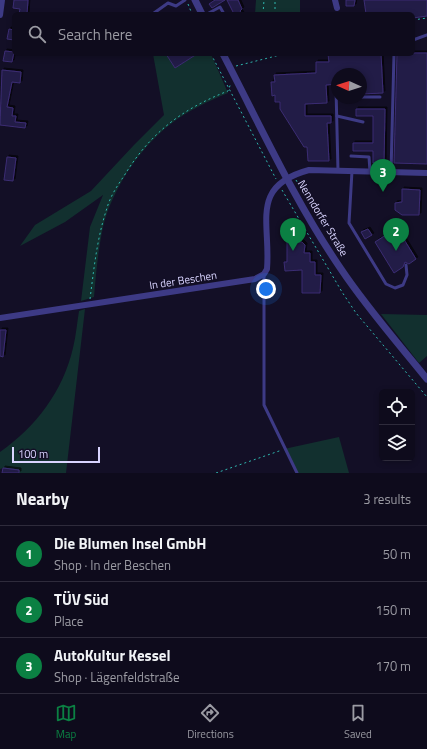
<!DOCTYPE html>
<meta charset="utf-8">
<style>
:root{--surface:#0e0b1c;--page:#171425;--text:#f1f3f6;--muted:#9b9ba3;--line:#2e2b3b;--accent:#0b8043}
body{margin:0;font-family:"Titillium Web",sans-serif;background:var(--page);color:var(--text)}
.controls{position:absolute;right:12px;bottom:12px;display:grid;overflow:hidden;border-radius:6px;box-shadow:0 2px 6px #0003}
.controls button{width:36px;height:36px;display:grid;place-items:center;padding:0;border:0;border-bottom:1px solid var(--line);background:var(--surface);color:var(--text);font:20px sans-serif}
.compass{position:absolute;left:331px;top:68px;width:36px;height:36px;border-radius:50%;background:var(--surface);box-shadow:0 2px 6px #0003;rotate:273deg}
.scale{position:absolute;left:12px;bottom:10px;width:88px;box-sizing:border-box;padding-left:4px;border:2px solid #d9d4ff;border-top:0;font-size:11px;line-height:14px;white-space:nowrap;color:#d9d4ff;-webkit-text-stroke:3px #130f26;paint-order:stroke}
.you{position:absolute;left:266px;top:289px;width:14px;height:14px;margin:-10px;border:3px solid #fff;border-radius:50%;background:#1a73e8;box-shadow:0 0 0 6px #1a73e833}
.badge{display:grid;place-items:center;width:26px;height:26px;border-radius:50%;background:var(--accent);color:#fff;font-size:13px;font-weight:700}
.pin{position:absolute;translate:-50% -33px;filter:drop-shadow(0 1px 2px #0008)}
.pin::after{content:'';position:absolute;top:21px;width:14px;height:12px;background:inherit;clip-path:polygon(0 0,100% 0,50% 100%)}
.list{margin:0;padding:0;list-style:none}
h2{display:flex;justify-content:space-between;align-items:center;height:52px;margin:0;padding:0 16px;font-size:17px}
h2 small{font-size:13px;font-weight:400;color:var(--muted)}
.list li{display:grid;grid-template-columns:26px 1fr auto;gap:12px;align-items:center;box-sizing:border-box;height:56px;padding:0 16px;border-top:1px solid var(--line)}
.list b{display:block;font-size:15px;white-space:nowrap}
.list p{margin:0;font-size:13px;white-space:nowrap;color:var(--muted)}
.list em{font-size:13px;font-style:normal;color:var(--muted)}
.icon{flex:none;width:22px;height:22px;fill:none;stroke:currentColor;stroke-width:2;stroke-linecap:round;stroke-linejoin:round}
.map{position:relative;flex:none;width:427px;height:473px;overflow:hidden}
.search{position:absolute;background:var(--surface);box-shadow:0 2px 6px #0003;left:12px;right:12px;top:12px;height:44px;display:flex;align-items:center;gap:10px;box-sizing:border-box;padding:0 14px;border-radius:6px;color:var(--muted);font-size:15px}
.sheet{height:220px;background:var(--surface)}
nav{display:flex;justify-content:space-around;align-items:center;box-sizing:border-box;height:56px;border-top:1px solid var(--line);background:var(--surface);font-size:11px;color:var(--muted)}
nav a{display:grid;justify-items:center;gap:2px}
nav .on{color:var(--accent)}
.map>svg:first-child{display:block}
.green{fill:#12302f}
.building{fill:#241b47;stroke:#3b2d73;filter:url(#shadow)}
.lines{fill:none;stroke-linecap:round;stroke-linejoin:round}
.path{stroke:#2fb8b0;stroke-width:1;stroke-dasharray:2 3;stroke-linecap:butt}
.service{stroke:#3d3a85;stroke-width:3}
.minor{stroke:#3d3a85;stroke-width:6}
.tertiary{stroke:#3d3a85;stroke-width:7}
.labels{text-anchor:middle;stroke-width:3;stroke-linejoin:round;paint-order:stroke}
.street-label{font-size:11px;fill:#d9d4ff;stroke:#130f26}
</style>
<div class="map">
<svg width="427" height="473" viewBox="0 0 427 473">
<defs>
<filter id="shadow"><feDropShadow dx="2" dy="-2" stdDeviation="0" flood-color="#0009"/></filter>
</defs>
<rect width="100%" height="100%" fill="#130f26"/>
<g class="green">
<polygon points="256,0 300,0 300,14 255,14"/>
<path d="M153,54H166L175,68L197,54H211L228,93C209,101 189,110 172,123C141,146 112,189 103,227C98,250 96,274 94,297L81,301L90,227L103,195L65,222L20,246L35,225L91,191L134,145L164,115Z"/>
<path d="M85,309L66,473H2L3,468L0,469V452C36,427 63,391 73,348C76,336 77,323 79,311Z"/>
<polygon points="381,314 427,315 427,356 419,363"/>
<polygon points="339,437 349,473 297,473 284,449"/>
</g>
<g class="building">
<polygon points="14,0 28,0 27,14 19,14 20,9 13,8"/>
<polygon points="215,0 225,0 212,8 209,4"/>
<polygon points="227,0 238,0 242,9 240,11 242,14 234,14"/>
<polygon points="346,0 355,0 354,6 346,6"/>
<polygon points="364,0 427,0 427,16 413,18 413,14 366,14"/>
<polygon points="9,29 14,30 14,40 7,39"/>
<polygon points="5,51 14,52 12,62 3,61"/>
<polygon points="413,53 427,53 427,164 394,163 397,54"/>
<polygon points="166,54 197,54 175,68"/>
<polygon points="328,54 381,54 383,93 361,94 361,74 337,74 337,84 326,85 327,103 305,104 305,116 331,116 331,123 327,123 329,161 308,161 307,147 304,147 280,109 280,102 275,102 275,95 272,96 271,82 275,82 274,75 316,73 316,62 329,62"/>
<polygon points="2,70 21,72 20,83 12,82 7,107 13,108 12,116 16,116 15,122 26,123 25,128 0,125"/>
<polygon points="356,109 385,109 384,163 373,163 373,151 353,151 353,143 373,143 373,116 356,116"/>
<polygon points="7,157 16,158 13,181 4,180"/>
<polygon points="402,189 420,190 419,215 402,215 395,210 395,203 402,202"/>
<polygon points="397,228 416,259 409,264 405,262 403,267 394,273 375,242"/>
<polygon points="368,229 372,235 365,239 361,232"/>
<polygon points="290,234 297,237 297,242 302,242 305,245 304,253 310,253 310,262 315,262 315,275 321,275 320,293 302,293 302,270 285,271 284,262 287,262 287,237"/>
<polygon points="0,330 6,330 3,357 0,356"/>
<polygon points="3,468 19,470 19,473 2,473"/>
</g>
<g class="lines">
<g class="path">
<polyline points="188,4 192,14"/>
<polyline points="263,14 264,0"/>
<polyline points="275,14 275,0"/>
<polyline points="413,20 427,18"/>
<polyline points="211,54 276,179"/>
<polyline points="236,66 284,54"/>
<polyline points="296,180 310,204"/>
<polyline points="282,190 342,292 356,313 427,397"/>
<path d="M90,299C94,268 97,238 107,208C110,197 117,186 124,176C150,133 182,109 228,91L231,83"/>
<polyline points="216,473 282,450"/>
</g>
<g class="service">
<polyline points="154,13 168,3 176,6 185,0"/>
<polyline points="207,14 220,7 224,14"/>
<polyline points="413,40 427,35"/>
<polyline points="336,89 338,171"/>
<polyline points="361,97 380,97"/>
<polyline points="337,116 363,122"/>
<polyline points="351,156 369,157 370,172"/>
<polyline points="352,171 349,223 386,284 395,288 403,285 407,275 406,265"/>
<polyline points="391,172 394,54"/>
<polyline points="264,274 264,405 297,473"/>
</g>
<g class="minor">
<polyline points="335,0 337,8"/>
<polyline points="0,15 2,0"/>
<path d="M0,318L255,279L264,274L267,269C271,223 249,186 309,170L427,173"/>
</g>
<g class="tertiary">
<polyline points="195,0 202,14"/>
<path d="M223,54C261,127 295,202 341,269C367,308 398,343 427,379"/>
</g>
</g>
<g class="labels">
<g class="street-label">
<text transform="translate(323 218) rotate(59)" y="4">Nenndorfer Straße</text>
<text transform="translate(183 280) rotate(-9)" y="4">In der Beschen</text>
</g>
</g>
</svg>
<div class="controls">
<button><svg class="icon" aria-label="locate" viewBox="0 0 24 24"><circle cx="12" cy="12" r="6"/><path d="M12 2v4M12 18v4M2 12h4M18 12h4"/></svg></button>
<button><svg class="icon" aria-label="layers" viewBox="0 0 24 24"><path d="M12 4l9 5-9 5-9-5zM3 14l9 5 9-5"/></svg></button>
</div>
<svg class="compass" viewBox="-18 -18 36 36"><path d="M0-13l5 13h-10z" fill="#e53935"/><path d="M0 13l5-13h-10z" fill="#9b9ba3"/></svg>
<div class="scale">100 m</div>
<div class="you"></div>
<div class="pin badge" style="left:293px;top:251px">1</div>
<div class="pin badge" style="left:396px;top:251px">2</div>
<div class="pin badge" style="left:383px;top:192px">3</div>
<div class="search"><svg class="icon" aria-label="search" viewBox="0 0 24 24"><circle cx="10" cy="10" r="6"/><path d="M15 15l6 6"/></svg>Search here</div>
</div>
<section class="sheet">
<h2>Nearby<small>3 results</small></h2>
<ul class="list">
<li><span class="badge">1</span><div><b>Die Blumen Insel GmbH</b><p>Shop · In der Beschen</p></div><em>50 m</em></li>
<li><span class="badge">2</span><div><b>TÜV Süd</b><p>Place</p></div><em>150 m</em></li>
<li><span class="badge">3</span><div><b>AutoKultur Kessel</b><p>Shop · Lägenfeldstraße</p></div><em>170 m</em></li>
</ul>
</section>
<nav>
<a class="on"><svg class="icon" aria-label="map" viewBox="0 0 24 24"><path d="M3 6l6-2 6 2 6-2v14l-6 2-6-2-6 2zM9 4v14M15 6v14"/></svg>Map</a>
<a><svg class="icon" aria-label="directions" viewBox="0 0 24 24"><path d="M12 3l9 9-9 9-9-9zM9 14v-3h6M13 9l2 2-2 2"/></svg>Directions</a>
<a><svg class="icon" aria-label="saved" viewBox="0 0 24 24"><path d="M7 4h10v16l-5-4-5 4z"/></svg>Saved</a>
</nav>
